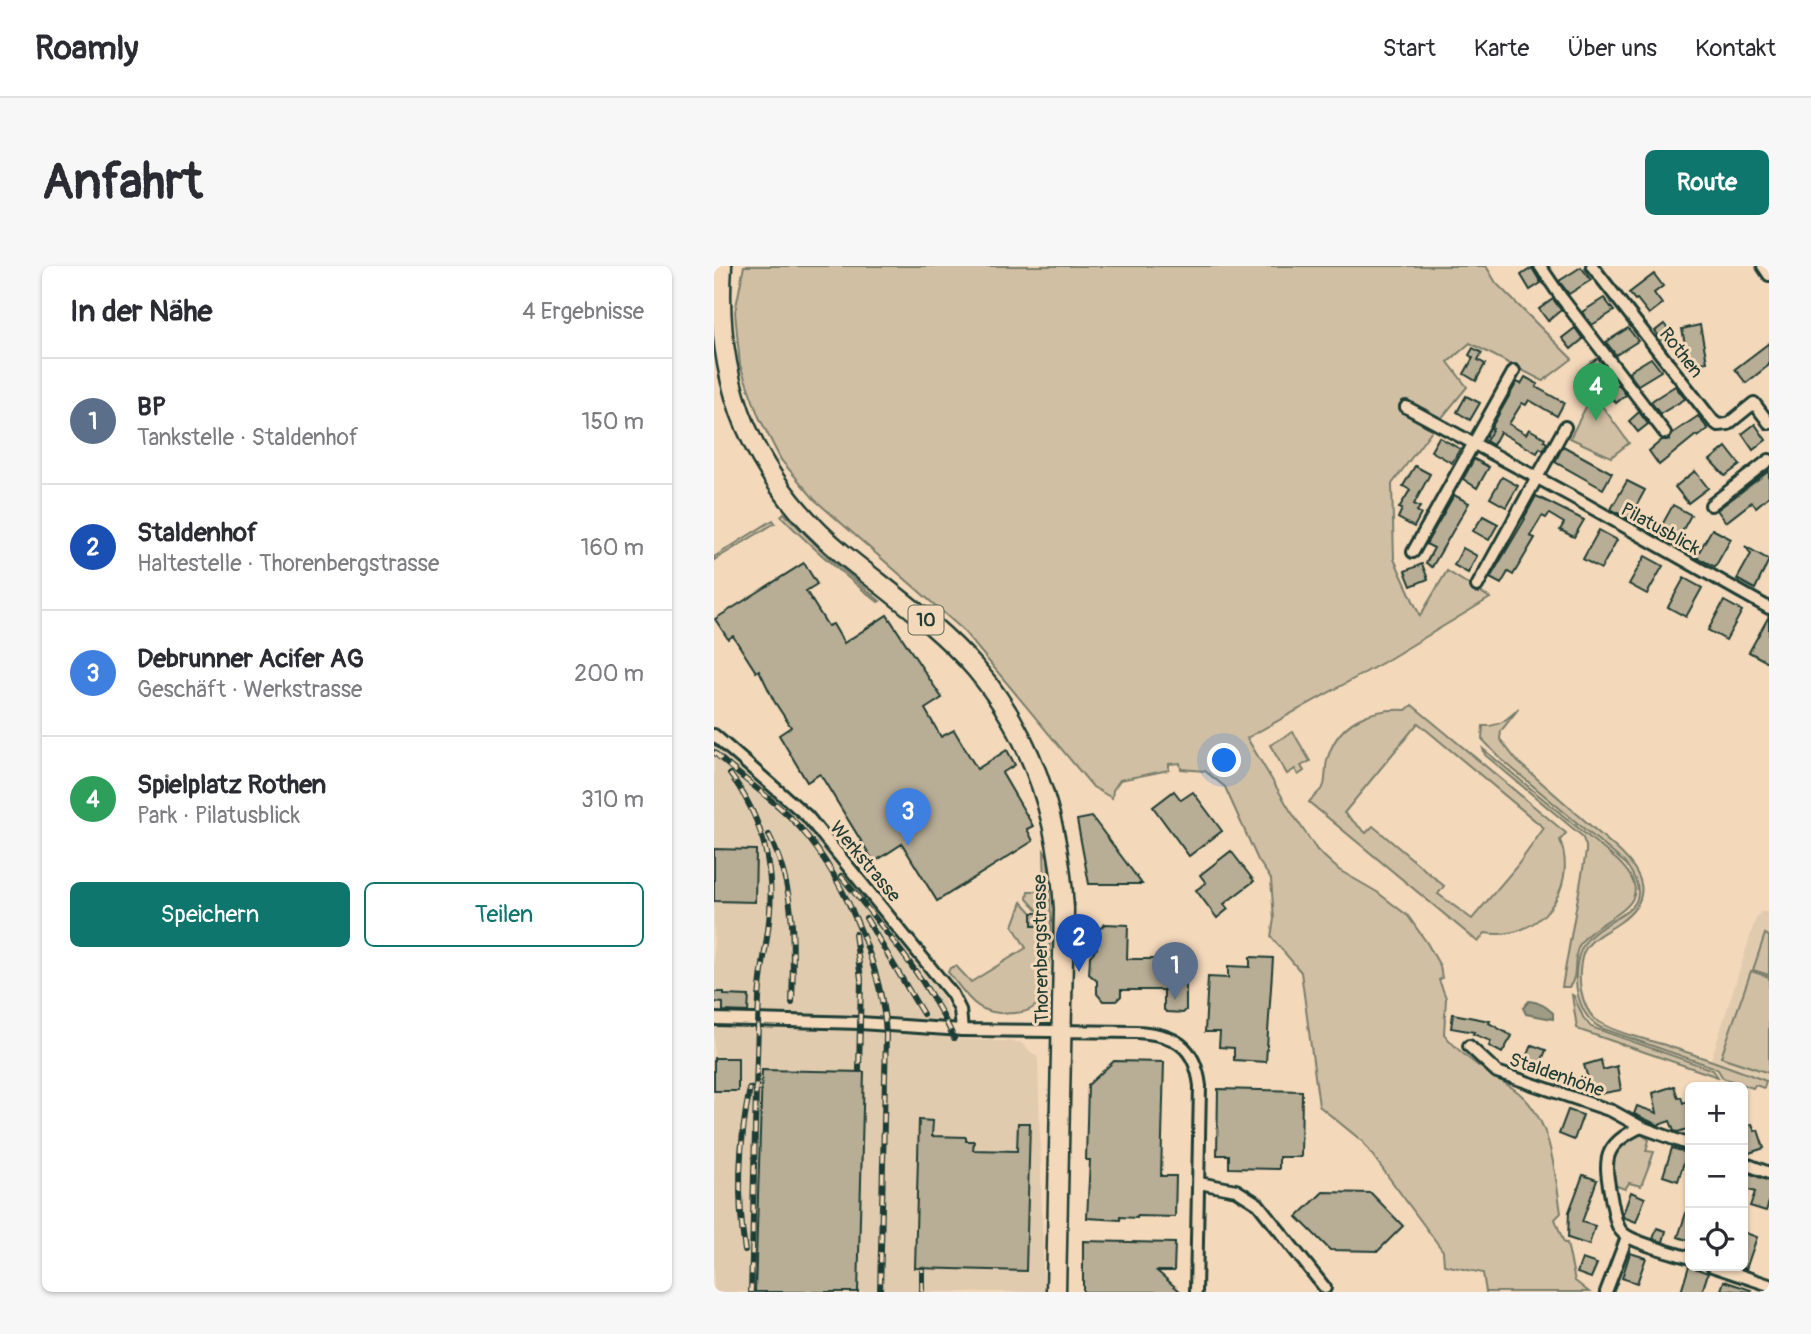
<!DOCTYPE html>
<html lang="de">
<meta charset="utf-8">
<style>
:root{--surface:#fff;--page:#f7f7f7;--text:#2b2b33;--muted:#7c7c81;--line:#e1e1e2;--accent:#0f766e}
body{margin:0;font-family:Pangolin,sans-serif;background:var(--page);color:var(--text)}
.controls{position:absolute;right:21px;bottom:21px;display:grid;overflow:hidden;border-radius:10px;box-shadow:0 2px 5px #0004}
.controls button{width:63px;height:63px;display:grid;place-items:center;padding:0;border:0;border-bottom:2px solid var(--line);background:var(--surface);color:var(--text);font:35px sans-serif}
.you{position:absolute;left:511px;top:495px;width:24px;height:24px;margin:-18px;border:5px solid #fff;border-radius:50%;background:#1a73e8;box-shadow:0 0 0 10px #1a73e833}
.badge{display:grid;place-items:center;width:46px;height:46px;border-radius:50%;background:var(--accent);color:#fff;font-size:23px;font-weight:700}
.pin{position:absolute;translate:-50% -58px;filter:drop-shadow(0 2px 4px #0008)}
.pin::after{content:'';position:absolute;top:37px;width:24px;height:21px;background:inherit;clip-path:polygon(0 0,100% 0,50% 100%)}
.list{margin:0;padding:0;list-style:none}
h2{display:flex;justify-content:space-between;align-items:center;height:91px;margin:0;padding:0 28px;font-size:30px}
h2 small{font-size:23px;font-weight:400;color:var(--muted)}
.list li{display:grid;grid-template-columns:46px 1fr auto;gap:21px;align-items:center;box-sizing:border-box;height:126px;padding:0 28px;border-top:2px solid var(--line)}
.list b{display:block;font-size:26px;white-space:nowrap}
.list p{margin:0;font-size:23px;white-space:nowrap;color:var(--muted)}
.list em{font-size:23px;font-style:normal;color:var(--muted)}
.actions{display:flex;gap:14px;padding:21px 28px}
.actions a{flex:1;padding:16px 0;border:2px solid var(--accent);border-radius:10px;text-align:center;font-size:24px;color:var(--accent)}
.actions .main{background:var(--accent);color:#fff}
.icon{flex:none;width:38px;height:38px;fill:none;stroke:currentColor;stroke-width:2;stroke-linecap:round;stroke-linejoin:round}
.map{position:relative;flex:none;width:1055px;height:1026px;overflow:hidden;border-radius:10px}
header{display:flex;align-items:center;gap:42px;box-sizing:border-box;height:98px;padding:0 35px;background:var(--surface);border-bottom:2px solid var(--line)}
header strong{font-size:33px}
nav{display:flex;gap:38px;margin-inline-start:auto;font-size:24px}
.intro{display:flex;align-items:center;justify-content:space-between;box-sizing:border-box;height:168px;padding:0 42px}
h1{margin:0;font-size:49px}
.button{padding:18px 32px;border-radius:10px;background:var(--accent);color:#fff;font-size:24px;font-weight:700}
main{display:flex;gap:42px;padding:0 42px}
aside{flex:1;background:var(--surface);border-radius:10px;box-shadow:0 2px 5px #0004}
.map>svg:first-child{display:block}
.built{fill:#e1cbaf}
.green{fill:#d1bfa4;stroke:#787e6c;stroke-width:2;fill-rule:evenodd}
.water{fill:#9f9c85;stroke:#6c7665;stroke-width:2}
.building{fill:#b8ad95;stroke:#1f3d34;stroke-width:2}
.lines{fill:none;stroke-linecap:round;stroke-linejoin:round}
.street-casing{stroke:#1f3d34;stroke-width:16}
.primary-casing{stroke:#1f3d34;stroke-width:23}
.street{stroke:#f3d8ba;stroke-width:10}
.primary{stroke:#f3d8ba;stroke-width:18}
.rail-casing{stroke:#1f3d34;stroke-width:6}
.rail{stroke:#f3d8ba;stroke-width:3.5;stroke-dasharray:10;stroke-linecap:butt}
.labels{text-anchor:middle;stroke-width:6;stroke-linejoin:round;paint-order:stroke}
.shield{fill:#f3d8ba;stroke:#5f6c5c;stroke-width:2}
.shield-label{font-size:18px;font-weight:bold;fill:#1f3d34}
.street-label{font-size:19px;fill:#1f3d34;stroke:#f3d8ba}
</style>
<header>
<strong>Roamly</strong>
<nav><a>Start</a><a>Karte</a><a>Über uns</a><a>Kontakt</a></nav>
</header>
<div class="intro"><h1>Anfahrt</h1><a class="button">Route</a></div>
<main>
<aside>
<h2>In der Nähe<small>4 Ergebnisse</small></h2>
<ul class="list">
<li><span class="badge" style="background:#5c6f8a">1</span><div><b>BP</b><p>Tankstelle · Staldenhof</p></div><em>150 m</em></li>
<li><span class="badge" style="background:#1a4fb4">2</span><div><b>Staldenhof</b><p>Haltestelle · Thorenbergstrasse</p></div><em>160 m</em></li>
<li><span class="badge" style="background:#3f7fe0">3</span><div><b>Debrunner Acifer AG</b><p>Geschäft · Werkstrasse</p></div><em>200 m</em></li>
<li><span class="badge" style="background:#2e9e5b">4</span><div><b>Spielplatz Rothen</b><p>Park · Pilatusblick</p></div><em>310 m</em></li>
</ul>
<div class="actions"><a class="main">Speichern</a><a>Teilen</a></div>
</aside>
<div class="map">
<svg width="1055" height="1026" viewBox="0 0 1055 1026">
<rect width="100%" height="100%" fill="#f3d8ba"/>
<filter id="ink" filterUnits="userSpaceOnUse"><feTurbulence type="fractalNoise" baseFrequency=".0143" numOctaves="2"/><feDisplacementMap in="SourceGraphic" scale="14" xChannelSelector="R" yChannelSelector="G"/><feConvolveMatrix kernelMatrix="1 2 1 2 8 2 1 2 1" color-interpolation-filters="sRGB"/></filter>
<g filter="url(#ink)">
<g class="built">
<polygon points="0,476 15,492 74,536 191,677 228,729 245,773 306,776 324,792 330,1026 0,1026"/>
<polygon points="1047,646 1055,646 1055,816 997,794 1042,652"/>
</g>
<g class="green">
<path d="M30,0H772L782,17L858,93L829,115L756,77L734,96L753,121L721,160L678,218L680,293L706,350L733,305L776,332L670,396L533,472L576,544L603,584L625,604L663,626L694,650L713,677L726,700L728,712L725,714L732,732L730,768C747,790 773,806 797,821C838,848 840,902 847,947L841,953L850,977H853L861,1015L875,1026H772L769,1007L730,999L729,985L648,875L605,840L587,706L557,671L560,653L557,613L544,594L511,521L491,505L467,503L466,497L455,498V504L406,514L399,524L398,532L379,521L248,363L101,234L67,194L45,151L26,99L21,46Z"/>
<polygon points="883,133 915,177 897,191 856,172 873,139"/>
<path d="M70,247L116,293L166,335L164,336C130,309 97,281 67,250Z"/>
<polygon points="59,254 61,257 0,294 0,291"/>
<path d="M698,439L852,567L846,574C865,623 825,676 771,667L764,676L595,536C599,531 608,524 610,519C612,512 611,499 614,491C625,455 657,442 692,444ZM704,457L830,562L803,600L758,653L724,628L730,620L659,560L652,567L630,547Z"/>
<path d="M805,442L787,465L786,473L803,495L903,583C929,607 941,632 905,657C894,665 880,670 872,682C865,693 865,713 867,724C869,734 873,746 881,753C898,766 931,773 951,779C985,790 1019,802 1052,815L1050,822L1041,819L1039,822L1009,812L1004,804L999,801L887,762C859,749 855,697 872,675C894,647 948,648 912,598L787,493L768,473L769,460C785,461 794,453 805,442Z"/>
<polygon points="579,466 596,495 587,500 590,505 584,509 581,503 573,508 556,479"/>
<path d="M769,483L904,595C953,643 881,649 865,680C858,692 865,711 855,721H848L872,586V580L868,570L771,489Z"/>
<path d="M330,585L334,591L337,653L333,731H329C321,742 315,746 301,747C262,750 257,734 234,706L236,702L242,700L257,716L312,682L299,660L308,636L318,647V659L329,660V647L325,646L313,633L314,625H323L331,618Z"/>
<polygon points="1051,668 1055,670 1055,709 1039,704"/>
<polygon points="1037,705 1055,711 1055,807 1007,791"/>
<polygon points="858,729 860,730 869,751 877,761 999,804 1004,811 866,764 863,762"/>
<path d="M927,868L935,874L932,885L940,886L927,920L915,917L911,923L900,919C892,892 897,874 927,868Z"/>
</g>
<path class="water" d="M815,735C824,736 832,740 839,747V753L812,748L809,742Z"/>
<g class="building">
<polygon points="867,1 877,14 855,28 845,15"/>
<polygon points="818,2 827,17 816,24 807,9"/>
<polygon points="940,8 949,20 940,27 948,38 935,48 923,33 921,34 915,27"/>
<polygon points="890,32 900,45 878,59 868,46"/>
<polygon points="839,33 847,44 834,55 825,43"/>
<polygon points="950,58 958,68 949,75 941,65"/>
<polygon points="986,59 993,96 975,99 968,63"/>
<polygon points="861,62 869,73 857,83 848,72"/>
<polygon points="914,62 924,75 902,89 892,76"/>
<polygon points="1055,77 1055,99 1032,117 1021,103"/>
<polygon points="759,82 768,87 764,94 771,98 762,115 750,108 759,92 755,89"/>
<polygon points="884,92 890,100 880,108 873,99"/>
<polygon points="937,92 947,105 924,119 914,106"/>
<polygon points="811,111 824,118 822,121 850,137 843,150 815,134 812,139 808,137 795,158 812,168 815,163 831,172 830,175 833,177 829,184 826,182 823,187 786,166 779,179 772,175 779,163 777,162 803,116 807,118"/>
<polygon points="904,118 912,129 902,137 894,126"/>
<polygon points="961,120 971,133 946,148 937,136 939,134"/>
<polygon points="752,130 766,137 756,154 743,146"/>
<polygon points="925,146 934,158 924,166 915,155"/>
<polygon points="984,150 994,163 984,171 982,169 945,199 935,185 948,174 955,174 959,167"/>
<polygon points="1041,158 1052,174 1039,184 1028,168"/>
<polygon points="725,171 746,183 738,197 717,185"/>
<polygon points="849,180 898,207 889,223 841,196"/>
<polygon points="1012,181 1026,199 1011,210 996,194"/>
<polygon points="760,193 775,201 763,222 749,213"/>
<polygon points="701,200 716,208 700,238 706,241 703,245 707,248 700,261 684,252 688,243 685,242 696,224 689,220"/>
<polygon points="981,205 994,222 974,237 961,221"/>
<polygon points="1055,205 1055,230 1042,241 1038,236 1012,256 1003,244"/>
<polygon points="788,211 804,220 792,241 776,232"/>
<polygon points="913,215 931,224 915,253 897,243"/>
<polygon points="740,229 755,237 718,301 712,297 720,282 712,278"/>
<polygon points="822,230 870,254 860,271 846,264 850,257 835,248 832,252 828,250 816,270 821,272 811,289 799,309 794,306 787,318 776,312 811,253 810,252"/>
<polygon points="959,239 977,249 961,278 943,268"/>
<polygon points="769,250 784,258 775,274 759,265"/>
<polygon points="998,263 1017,273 1001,301 982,291"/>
<polygon points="885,264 903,274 887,303 869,293"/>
<polygon points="1031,280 1055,294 1041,323 1023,313 1037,288"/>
<polygon points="749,282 763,290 754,307 740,299"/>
<polygon points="931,290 949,300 933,328 915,318"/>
<polygon points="90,297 103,318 92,325 114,360 119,358 130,377 173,349 228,432 211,443 227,471 240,464 263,503 293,484 301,499 288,507 319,560 313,563 319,575 223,635 188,578 160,596 106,508 93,516 65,469 77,461 60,435 45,404 42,406 19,370 14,373 1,353"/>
<polygon points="708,298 714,313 697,320 691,305"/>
<polygon points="970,312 988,322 972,351 954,341"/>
<polygon points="1010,335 1028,345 1012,374 994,364"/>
<polygon points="1055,350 1055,397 1035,386"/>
<polygon points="460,525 467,534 479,526 508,565 475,590 439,541"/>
<polygon points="378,551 428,618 375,618 363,554"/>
<polygon points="0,583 42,584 41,636 0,635"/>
<polygon points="517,585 540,615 510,638 514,643 503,652 482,624 492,617 486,609"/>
<rect x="318" y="647" width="11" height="13"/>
<polygon points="391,658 414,659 413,693 442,693 442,704 472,704 472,744 469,747 453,746 450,744 450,724 407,724 407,730 402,735 389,735 383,728 383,715 375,708 376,690 383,682 383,665"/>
<polygon points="536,691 559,692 552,796 520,794 520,782 505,781 506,766 491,766 494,711 514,712 514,700 536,701"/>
<polygon points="0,726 10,726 10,729 35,730 34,746 9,745 9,737 0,736"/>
<polygon points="739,748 776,755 775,757 798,770 788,787 775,780 777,775 759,768 760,766 737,762"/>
<polygon points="818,779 832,784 824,804 810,799"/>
<rect x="0" y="792" width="24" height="33"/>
<polygon points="887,794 889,804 903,800 907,824 879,829 870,799"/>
<polygon points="400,795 450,796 447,910 462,910 461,951 423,950 423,952 406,951 406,954 373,952 376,894 372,894 374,819"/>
<polygon points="48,804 150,806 144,1026 41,1026"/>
<polygon points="960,820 964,832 967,831 969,837 974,835 976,843 976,862 964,866 960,865 956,855 944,859 920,848 923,840 943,847 939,827"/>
<polygon points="504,823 588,825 587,891 565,891 565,903 515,902 515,889 503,889"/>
<polygon points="854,844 869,849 860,874 845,868"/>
<polygon points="205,854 219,855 218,870 252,871 252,875 260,875 259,884 303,885 304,857 316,857 312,1005 201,1002"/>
<polygon points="1038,858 1041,865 1044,864 1050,882 1029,889 1029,861"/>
<polygon points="958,882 973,887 964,915 949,910"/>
<polygon points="1029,905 1055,915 1055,936 1052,945 1036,940 1041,926 1029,922"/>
<polygon points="869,909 883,914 868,956 881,960 875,979 854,972 855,946"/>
<polygon points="609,926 657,927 689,960 664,985 616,984 583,951"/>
<polygon points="917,926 931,932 922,956 909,951 909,948"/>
<polygon points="975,938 976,939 976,975 964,971"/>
<polygon points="943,962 952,965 949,976 939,973"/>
<polygon points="1029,966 1043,971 1032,1003 1029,1002"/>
<polygon points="369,975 461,977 460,1005 443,1005 467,1026 369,1026"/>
<polygon points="916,987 932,992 923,1017 908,1012"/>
<polygon points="868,993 883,998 877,1012 863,1007"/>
<polygon points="975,1000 994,1007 988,1026 967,1026"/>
<polygon points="1010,1015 1037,1024 1036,1026 1007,1024"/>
</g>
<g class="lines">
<g class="street-casing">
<g id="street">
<polyline points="826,0 847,31 951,167"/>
<polyline points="878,0 999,155 1004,159 1014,158 1040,137 1055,157"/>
<polyline points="1049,0 1055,9"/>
<polyline points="692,141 857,230 1055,342"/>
<polyline points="997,239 1055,194"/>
<polyline points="699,286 800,105"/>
<polyline points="763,320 851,161"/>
<polyline points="0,469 93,550 238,728 246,744 248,764"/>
<path d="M0,753L146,757L248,764L422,766C460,768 481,779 486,820L482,1026"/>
<polyline points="755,780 783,806 898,845 927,861 976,879"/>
<path d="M927,861C885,880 891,897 898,937C901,947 901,960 909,967C919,977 961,987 976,992"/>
<polyline points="1029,897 1055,907"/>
<polyline points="485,917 522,924 544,938 611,1022"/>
<polyline points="998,1000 1055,1019"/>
<polyline points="892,1026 913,971"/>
</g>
</g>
<g class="primary-casing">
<path id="primary" d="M8,0C0,119 39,213 130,289C175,326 224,359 262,403C320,472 345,554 350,643L342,1026"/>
</g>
<use href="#street" class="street"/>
<use href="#primary" class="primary"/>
<g class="rail-casing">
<g id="rail">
<path d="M0,486C24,510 53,528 77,552C126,601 169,700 172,769L166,1026"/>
<path d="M16,508C37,536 51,570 55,605C61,649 48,689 45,733C41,830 40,928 37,1026"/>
<path d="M55,569C82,623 80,678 78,737"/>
<path d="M127,610C169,662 212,711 240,772"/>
<polyline points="152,652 209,748"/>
<polyline points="141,668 147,713 145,804"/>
<path d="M31,985C23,932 25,875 36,822"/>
<polyline points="208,1026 208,1003"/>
</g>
</g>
<use href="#rail" class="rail"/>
</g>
</g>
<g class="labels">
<rect class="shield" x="194.5" y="339.5" width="35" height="29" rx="5"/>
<g class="shield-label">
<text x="212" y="360">10</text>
</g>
<g class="street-label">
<text transform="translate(968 86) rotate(52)" y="7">Rothen</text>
<text transform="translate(947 262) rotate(29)" y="7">Pilatusblick</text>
<text transform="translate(152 595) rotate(50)" y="7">Werkstrasse</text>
<text transform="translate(326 683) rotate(-91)" y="7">Thorenbergstrasse</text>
<text transform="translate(843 808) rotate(19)" y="7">Staldenhöhe</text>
</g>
</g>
</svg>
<div class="controls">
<button>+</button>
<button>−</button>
<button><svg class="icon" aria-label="locate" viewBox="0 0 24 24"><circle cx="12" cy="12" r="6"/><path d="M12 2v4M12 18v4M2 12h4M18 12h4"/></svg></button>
</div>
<div class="you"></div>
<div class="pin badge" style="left:461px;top:734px;background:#5c6f8a">1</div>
<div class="pin badge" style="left:365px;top:706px;background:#1a4fb4">2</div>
<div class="pin badge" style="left:194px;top:580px;background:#3f7fe0">3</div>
<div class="pin badge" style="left:882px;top:155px;background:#2e9e5b">4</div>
</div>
</main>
